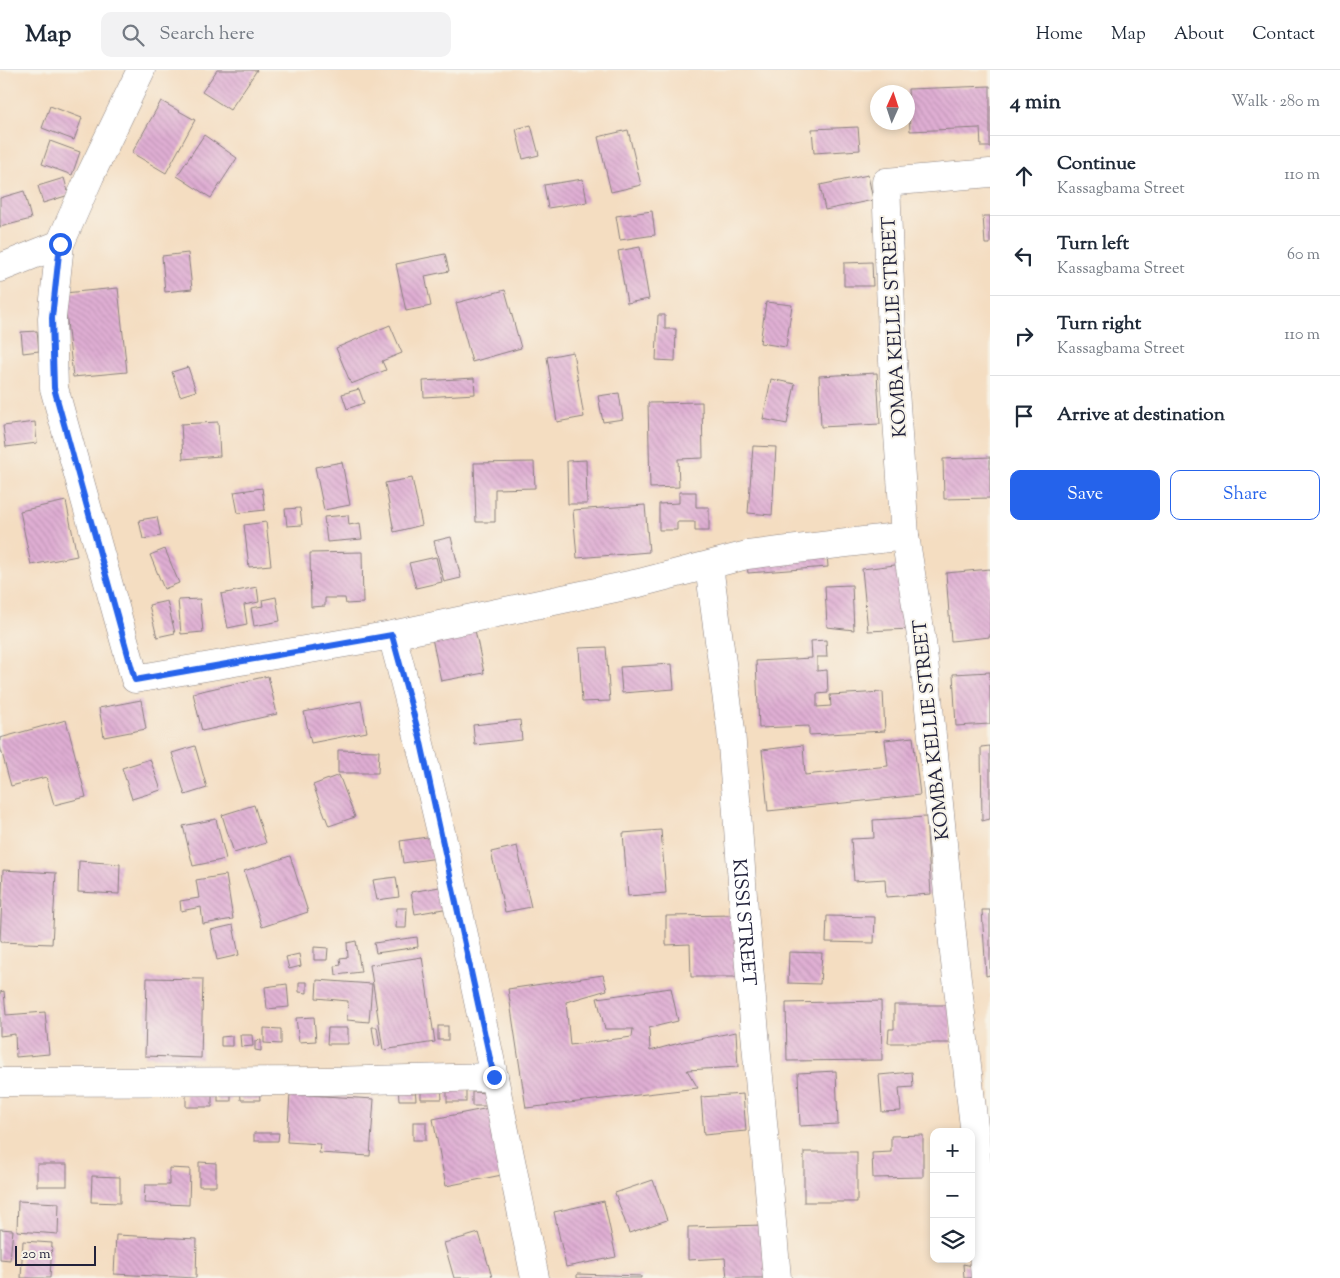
<!DOCTYPE html>
<meta charset="utf-8">
<style>
:root{--surface:#fff;--page:#f2f2f3;--text:#1f2937;--muted:#747a83;--line:#e0e1e3;--accent:#2563eb}
body{margin:0;font-family:"Sorts Mill Goudy",serif;background:var(--page);color:var(--text)}
.controls{position:absolute;right:15px;bottom:15px;display:grid;overflow:hidden;border-radius:10px;box-shadow:0 2px 8px #0003}
.controls button{width:45px;height:45px;display:grid;place-items:center;padding:0;border:0;border-bottom:1px solid var(--line);background:var(--surface);color:var(--text);font:25px sans-serif}
.compass{position:absolute;left:870px;top:15px;width:45px;height:45px;border-radius:50%;background:var(--surface);box-shadow:0 2px 8px #0003;rotate:3deg}
.scale{position:absolute;left:15px;bottom:12px;width:81px;box-sizing:border-box;padding-left:5px;border:2px solid #22223b;border-top:0;font-size:14px;line-height:18px;white-space:nowrap;color:#22223b;-webkit-text-stroke:4px #f7f3e8;paint-order:stroke}
.stop{position:absolute;width:15px;height:15px;margin:-11px;border:4px solid #2563eb;border-radius:50%;background:#fff}
.stop.end{background:#2563eb;border-color:#fff;box-shadow:0 1px 5px #0008}
.list{margin:0;padding:0;list-style:none}
h2{display:flex;justify-content:space-between;align-items:center;height:65px;margin:0;padding:0 20px;font-size:21px}
h2 small{font-size:16px;font-weight:400;color:var(--muted)}
.list li{display:grid;grid-template-columns:32px 1fr auto;gap:15px;align-items:center;box-sizing:border-box;height:80px;padding:0 20px;border-top:1px solid var(--line)}
.list b{display:block;font-size:19px;white-space:nowrap}
.list p{margin:0;font-size:16px;white-space:nowrap;color:var(--muted)}
.list em{font-size:16px;font-style:normal;color:var(--muted)}
.actions{display:flex;gap:10px;padding:15px 20px}
.actions a{flex:1;padding:11px 0;border:1px solid var(--accent);border-radius:10px;text-align:center;font-size:18px;color:var(--accent)}
.actions .main{background:var(--accent);color:#fff}
.icon{flex:none;width:28px;height:28px;fill:none;stroke:currentColor;stroke-width:2;stroke-linecap:round;stroke-linejoin:round}
.map{position:relative;flex:none;width:990px;height:1208px;overflow:hidden}
header{display:flex;align-items:center;gap:30px;box-sizing:border-box;height:70px;padding:0 25px;background:var(--surface);border-bottom:1px solid var(--line)}
header strong{font-size:24px}
nav{display:flex;gap:28px;margin-inline-start:auto;font-size:18px}
.search{width:350px;height:45px;background:var(--page);display:flex;align-items:center;gap:12px;box-sizing:border-box;padding:0 18px;border-radius:10px;color:var(--muted);font-size:19px}
main{display:flex}
aside{flex:1;background:var(--surface)}
.map>svg:first-child{display:block}
.building{fill:url(#building-back-hatch)}
.lines{fill:none;stroke-linecap:round;stroke-linejoin:round}
.minor-casing{stroke:#8b807e;stroke-width:29}
.minor{stroke:#fff;stroke-width:28}
.route{stroke:#2563eb;stroke-width:6}
.labels{text-anchor:middle;stroke-width:4;stroke-linejoin:round;paint-order:stroke}
.street-label{font-size:19px;fill:#22223b;stroke:#f7f3e8}
</style>
<header>
<strong>Map</strong>
<div class="search"><svg class="icon" aria-label="search" viewBox="0 0 24 24"><circle cx="10" cy="10" r="6"/><path d="M15 15l6 6"/></svg>Search here</div>
<nav><a>Home</a><a>Map</a><a>About</a><a>Contact</a></nav>
</header>
<main>
<div class="map">
<svg width="990" height="1208" viewBox="0 0 990 1208">
<defs>
<pattern id="building-back-hatch" width="6" height="6" patternUnits="userSpaceOnUse" patternTransform="scale(1.25)"><rect width="6" height="6" fill="#dfaed3"/><path d="M-1 5l2 2M0 0l6 6M5-1l2 2" fill="none" stroke="#bf95b6"/></pattern>
</defs>
<rect width="100%" height="100%" fill="#f7f3e8"/>
<filter id="ink" filterUnits="userSpaceOnUse"><feTurbulence type="fractalNoise" baseFrequency=".02" numOctaves="2"/><feDisplacementMap in="SourceGraphic" scale="10" xChannelSelector="R" yChannelSelector="G"/><feConvolveMatrix kernelMatrix="1 2 1 2 8 2 1 2 1" color-interpolation-filters="sRGB"/></filter>
<filter id="wash" filterUnits="userSpaceOnUse"><feTurbulence type="fractalNoise" baseFrequency=".0096" numOctaves="4" result="noise"/><feDisplacementMap in="SourceGraphic" scale="20" xChannelSelector="R" yChannelSelector="G"/><feGaussianBlur stdDeviation="1.12" result="paint"/><feColorMatrix in="noise" values="0 0 0 0 0 0 0 0 0 0 0 0 0 0 0 0 0 1.4 0 .05"/><feComposite in="paint" operator="in"/></filter>
<g filter="url(#wash)">
<rect width="100%" height="100%" fill="#f4ddc1"/>
<g id="blocks">
<g class="building">
<polygon points="217,0 257,0 230,40 202,22"/>
<polygon points="990,16 990,77 981,77 980,58 910,61 908,19"/>
<polygon points="161,31 195,50 166,103 132,83"/>
<polygon points="50,36 82,48 74,70 42,58"/>
<polygon points="531,55 539,85 523,89 516,59"/>
<polygon points="858,57 860,80 814,83 812,59"/>
<polygon points="628,60 641,115 611,122 598,67"/>
<polygon points="204,65 237,88 211,128 177,106"/>
<polygon points="50,71 80,82 72,105 42,94"/>
<polygon points="868,105 873,130 825,140 820,115"/>
<polygon points="64,108 69,125 43,133 38,116"/>
<polygon points="583,109 587,132 548,138 544,115"/>
<polygon points="24,121 31,149 0,157 0,128"/>
<polygon points="652,141 655,165 620,170 616,146"/>
<polygon points="983,146 990,146 990,174 985,174"/>
<polygon points="640,177 649,229 627,233 618,181"/>
<polygon points="188,183 192,219 165,222 162,186"/>
<polygon points="445,184 449,201 425,206 431,236 406,241 396,194"/>
<polygon points="872,192 873,216 844,216 844,193"/>
<polygon points="118,218 127,302 73,307 64,223"/>
<polygon points="505,220 521,278 472,292 456,233"/>
<polygon points="766,232 792,235 786,277 760,273"/>
<polygon points="658,245 665,245 665,259 676,259 675,291 656,290"/>
<polygon points="390,255 402,283 382,291 386,300 351,314 336,278"/>
<polygon points="37,261 39,281 23,283 21,262"/>
<polygon points="573,282 584,347 557,352 547,287"/>
<polygon points="188,297 196,321 180,326 172,302"/>
<polygon points="877,303 880,354 821,357 819,306"/>
<polygon points="474,308 475,324 424,327 423,311"/>
<polygon points="771,309 795,314 787,354 763,349"/>
<polygon points="359,319 364,333 347,339 342,324"/>
<polygon points="619,323 623,349 603,352 598,326"/>
<polygon points="702,332 703,388 678,389 679,417 650,418 648,333"/>
<polygon points="35,352 37,373 6,377 3,356"/>
<polygon points="218,352 220,386 183,389 181,354"/>
<polygon points="753,376 776,377 772,445 748,443"/>
<polygon points="990,387 990,428 944,429 943,389"/>
<polygon points="586,390 587,434 568,434 567,391"/>
<polygon points="342,392 350,435 324,440 315,397"/>
<polygon points="534,392 535,418 495,419 495,452 476,452 474,393"/>
<polygon points="412,408 422,455 394,462 385,413"/>
<polygon points="262,418 265,440 238,443 234,422"/>
<polygon points="679,422 696,422 696,437 709,437 709,461 695,461 695,452 677,452 677,460 659,460 659,434 679,433"/>
<polygon points="66,431 77,486 31,495 20,441"/>
<polygon points="645,435 649,482 577,488 573,440"/>
<polygon points="300,438 302,455 287,456 285,439"/>
<polygon points="348,445 349,455 360,453 362,469 327,472 324,447"/>
<polygon points="157,447 161,466 143,469 139,450"/>
<polygon points="266,452 271,495 249,497 244,455"/>
<polygon points="451,467 461,508 444,512 434,471"/>
<polygon points="165,479 179,513 164,519 150,485"/>
<polygon points="362,482 363,533 346,534 345,528 325,528 325,536 311,537 310,483"/>
<polygon points="827,483 828,497 748,503 746,489"/>
<polygon points="436,487 442,512 416,518 409,493"/>
<polygon points="903,494 910,559 868,561 862,499"/>
<polygon points="990,499 990,567 951,571 946,503"/>
<polygon points="852,515 854,560 827,557 825,516"/>
<polygon points="257,517 259,532 244,535 247,554 228,558 221,524"/>
<polygon points="276,527 280,551 254,556 251,538 263,536 262,530"/>
<polygon points="200,529 203,562 181,564 178,530"/>
<polygon points="167,531 175,563 157,567 149,535"/>
<polygon points="475,560 484,603 441,611 432,568"/>
<polygon points="826,570 827,587 817,587 817,601 827,600 828,623 817,624 817,637 831,636 830,625 883,622 885,661 809,665 809,656 759,658 756,591 812,588 811,571"/>
<polygon points="606,577 610,631 582,632 579,578"/>
<polygon points="672,594 674,619 622,623 620,597"/>
<polygon points="990,602 990,654 956,656 953,604"/>
<polygon points="268,606 277,644 202,661 193,623"/>
<polygon points="141,630 146,659 104,667 99,638"/>
<polygon points="361,631 367,662 311,673 304,642"/>
<polygon points="66,650 86,727 54,735 46,707 11,716 0,676 0,668"/>
<polygon points="520,650 522,670 475,675 473,655"/>
<polygon points="913,667 920,725 768,741 762,680 803,675 805,705 888,696 885,670"/>
<polygon points="195,676 207,718 185,725 172,683"/>
<polygon points="990,676 990,749 982,751 981,677"/>
<polygon points="338,680 379,681 378,703 338,703"/>
<polygon points="150,689 161,720 132,729 122,698"/>
<polygon points="339,705 355,747 329,756 313,715"/>
<polygon points="254,735 266,773 234,783 222,745"/>
<polygon points="926,747 931,824 886,827 885,809 854,811 851,769 874,768 873,750"/>
<polygon points="216,749 226,789 193,796 183,756"/>
<polygon points="661,760 666,823 628,826 623,763"/>
<polygon points="434,766 438,788 403,793 400,771"/>
<polygon points="517,776 531,837 505,842 491,782"/>
<polygon points="290,786 308,842 262,857 244,801"/>
<polygon points="79,791 120,794 119,824 78,822"/>
<polygon points="3,800 56,803 52,874 0,872"/>
<polygon points="226,805 233,849 203,854 201,837 181,841 180,831 199,828 196,810"/>
<polygon points="396,807 399,827 377,830 373,810"/>
<polygon points="445,816 449,838 415,844 411,822"/>
<polygon points="397,838 407,838 406,858 396,858"/>
<polygon points="982,840 990,840 990,905 986,906"/>
<polygon points="737,845 739,907 691,907 690,874 666,875 666,846"/>
<polygon points="827,846 875,847 874,873 826,872"/>
<polygon points="233,855 239,885 217,890 211,860"/>
<polygon points="417,867 418,877 376,883 374,873"/>
<polygon points="356,871 361,902 336,905 335,896 341,895 340,888 348,887 347,873"/>
<polygon points="314,877 328,878 327,890 314,890"/>
<polygon points="789,882 822,883 820,914 788,913"/>
<polygon points="299,884 301,896 289,899 286,887"/>
<polygon points="422,887 435,972 383,980 370,895"/>
<polygon points="603,905 607,920 566,932 570,975 632,967 633,959 605,959 597,928 671,918 678,951 649,958 650,981 683,972 736,962 738,997 687,1000 698,1018 526,1038 508,919"/>
<polygon points="147,908 203,909 201,988 145,986"/>
<polygon points="317,910 372,914 369,952 347,950 348,931 316,928"/>
<polygon points="299,912 307,912 307,923 299,922"/>
<polygon points="287,914 289,937 267,939 265,917"/>
<polygon points="4,921 6,945 45,942 49,984 16,987 15,964 0,966 0,922"/>
<polygon points="881,931 882,990 787,991 786,933"/>
<polygon points="894,935 951,935 951,973 888,973 889,959 894,959"/>
<polygon points="314,947 316,971 299,972 296,948"/>
<rect x="438" y="956" width="10" height="14"/>
<polygon points="372,957 377,957 380,975 375,976"/>
<polygon points="264,958 281,959 281,974 264,973"/>
<polygon points="328,958 348,958 348,974 327,974"/>
<polygon points="240,965 252,965 253,976 241,977"/>
<polygon points="232,966 232,976 221,976 221,967"/>
<polygon points="261,970 261,981 255,980 255,971"/>
<polygon points="836,1001 838,1054 800,1056 798,1003"/>
<polygon points="912,1002 913,1017 899,1018 901,1041 882,1042 879,1005"/>
<polygon points="259,1016 260,1030 241,1030 240,1017"/>
<polygon points="398,1016 415,1016 416,1030 399,1030"/>
<polygon points="421,1016 441,1016 442,1029 421,1029"/>
<rect x="218" y="1019" width="13" height="12"/>
<polygon points="186,1020 212,1021 212,1037 186,1037"/>
<rect x="447" y="1020" width="19" height="12"/>
<polygon points="472,1022 488,1023 488,1036 472,1036"/>
<polygon points="290,1024 374,1029 370,1086 319,1083 320,1074 287,1072"/>
<polygon points="743,1024 746,1061 704,1065 701,1027"/>
<polygon points="494,1037 507,1104 446,1116 433,1049"/>
<rect x="413" y="1052" width="13" height="18"/>
<polygon points="254,1063 279,1063 278,1071 254,1071"/>
<polygon points="923,1065 923,1107 873,1108 872,1083 891,1082 891,1066"/>
<rect x="804" y="1082" width="53" height="50"/>
<polygon points="199,1092 216,1093 216,1116 199,1116"/>
<rect x="37" y="1094" width="30" height="22"/>
<polygon points="169,1098 190,1099 189,1135 144,1133 145,1115 169,1115"/>
<polygon points="92,1106 120,1107 120,1133 91,1132"/>
<polygon points="653,1110 667,1150 629,1163 615,1123"/>
<polygon points="18,1131 59,1133 58,1164 17,1161"/>
<polygon points="604,1131 616,1187 566,1197 554,1142"/>
<polygon points="764,1155 767,1208 727,1208 725,1188 688,1190 688,1157"/>
<polygon points="0,1159 13,1160 10,1190 0,1189"/>
<polygon points="479,1163 492,1207 454,1208 444,1173"/>
<polygon points="116,1165 197,1169 196,1208 114,1204"/>
<polygon points="23,1171 52,1173 50,1208 21,1208"/>
<polygon points="963,1194 978,1197 979,1208 964,1208"/>
<polygon points="577,1204 641,1206 641,1208 577,1208"/>
</g>
</g>
</g>
<g filter="url(#ink)">
<use href="#blocks" fill-opacity="0" stroke="#8b807e" stroke-width="1"/>
<g class="lines">
<g class="minor-casing">
<g id="minor">
<polyline points="141,0 90,106 60,174 52,248 54,318 135,609 392,565 639,513 747,485 905,466"/>
<polyline points="0,198 60,174"/>
<path id="s1" d="M709,496L731,660L744,840L777,1208"/>
<path d="M392,565C449,777 491,993 535,1208"/>
<polyline points="0,1012 326,1011 494,1007"/>
<polyline points="985,1208 975,1065 954,883 935,694 922,572 905,466 893,291 886,112 990,103"/>
</g>
</g>
<use href="#minor" class="minor"/>
</g>
</g>
<g class="lines" filter="url(#ink)">
<polyline class="route" points="60,174 52,248 54,318 135,610 392,565 420,668 494,1007"/>
</g>
<g class="labels">
<g class="street-label">
<text transform="translate(893 257) rotate(-93)" y="7">KOMBA KELLIE STREET</text>
<text transform="translate(930 660) rotate(-96)" y="7">KOMBA KELLIE STREET</text>
<text dy="7" stroke="none"><textPath href="#s1" startOffset="358">KISSI STREET</textPath></text>
</g>
</g>
</svg>
<div class="controls">
<button>+</button>
<button>−</button>
<button><svg class="icon" aria-label="layers" viewBox="0 0 24 24"><path d="M12 4l9 5-9 5-9-5zM3 14l9 5 9-5"/></svg></button>
</div>
<svg class="compass" viewBox="-18 -18 36 36"><path d="M0-13l5 13h-10z" fill="#e53935"/><path d="M0 13l5-13h-10z" fill="#747a83"/></svg>
<div class="scale">20 m</div>
<div class="stop" style="left:60px;top:174px"></div>
<div class="stop end" style="left:494px;top:1007px"></div>
</div>
<aside>
<h2>4 min<small>Walk · 280 m</small></h2>
<ul class="list">
<li><svg class="icon" aria-label="ahead" viewBox="0 0 24 24"><path d="M12 20V5M6 11l6-6 6 6"/></svg><div><b>Continue</b><p>Kassagbama Street</p></div><em>110 m</em></li>
<li><svg class="icon" aria-label="left" viewBox="0 0 24 24"><path d="M17 20v-9H6M10 6l-5 5 5 5"/></svg><div><b>Turn left</b><p>Kassagbama Street</p></div><em>60 m</em></li>
<li><svg class="icon" aria-label="right" viewBox="0 0 24 24"><path d="M7 20v-9h11M14 6l5 5-5 5"/></svg><div><b>Turn right</b><p>Kassagbama Street</p></div><em>110 m</em></li>
<li><svg class="icon" aria-label="arrive" viewBox="0 0 24 24"><path d="M6 21V4h12l-3 4 3 4H6"/></svg><div><b>Arrive at destination</b></div></li>
</ul>
<div class="actions"><a class="main">Save</a><a>Share</a></div>
</aside>
</main>
